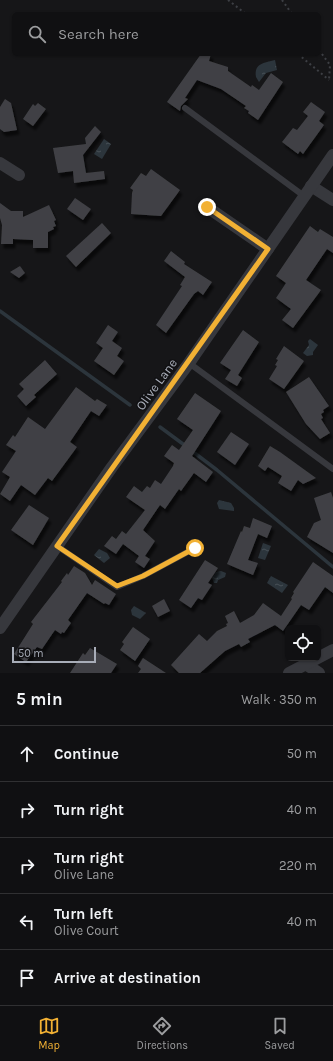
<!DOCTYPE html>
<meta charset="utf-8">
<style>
:root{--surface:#101012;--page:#19191b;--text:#f1f3f6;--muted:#9c9d9f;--line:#303032;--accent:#f2b134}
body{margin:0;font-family:Karla,sans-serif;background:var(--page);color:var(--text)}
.controls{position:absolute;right:12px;bottom:12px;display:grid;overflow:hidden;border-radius:6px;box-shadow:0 1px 3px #0004}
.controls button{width:36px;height:36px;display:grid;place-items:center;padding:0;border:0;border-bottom:1px solid var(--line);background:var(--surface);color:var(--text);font:20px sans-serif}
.scale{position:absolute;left:12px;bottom:10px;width:84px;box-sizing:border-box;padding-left:4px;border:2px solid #a8adb8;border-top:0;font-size:11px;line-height:14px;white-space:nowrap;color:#a8adb8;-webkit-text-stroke:3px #111113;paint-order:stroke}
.stop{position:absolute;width:12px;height:12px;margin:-9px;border:3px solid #f2b134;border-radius:50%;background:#fff}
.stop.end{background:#f2b134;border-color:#fff;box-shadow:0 1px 4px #0008}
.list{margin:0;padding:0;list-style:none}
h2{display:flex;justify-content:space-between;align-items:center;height:52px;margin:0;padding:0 16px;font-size:17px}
h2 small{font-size:13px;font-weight:400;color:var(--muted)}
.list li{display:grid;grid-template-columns:26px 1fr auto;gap:12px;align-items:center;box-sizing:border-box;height:56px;padding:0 16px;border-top:1px solid var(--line)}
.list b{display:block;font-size:15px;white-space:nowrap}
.list p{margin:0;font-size:13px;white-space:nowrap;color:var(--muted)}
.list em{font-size:13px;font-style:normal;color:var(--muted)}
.icon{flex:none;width:22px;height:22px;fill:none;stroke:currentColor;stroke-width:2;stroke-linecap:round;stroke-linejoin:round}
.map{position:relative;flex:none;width:333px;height:673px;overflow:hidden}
.search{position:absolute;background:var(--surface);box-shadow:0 1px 3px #0004;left:12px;right:12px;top:12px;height:44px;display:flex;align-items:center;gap:10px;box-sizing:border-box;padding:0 14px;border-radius:6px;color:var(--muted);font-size:15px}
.sheet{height:332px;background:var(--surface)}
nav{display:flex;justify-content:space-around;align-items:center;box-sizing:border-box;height:56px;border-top:1px solid var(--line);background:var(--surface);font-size:11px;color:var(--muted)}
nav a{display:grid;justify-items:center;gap:2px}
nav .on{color:var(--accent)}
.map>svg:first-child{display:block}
.water{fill:url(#water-ripples)}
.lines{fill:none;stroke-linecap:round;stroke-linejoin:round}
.stream{stroke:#2c353c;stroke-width:3.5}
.building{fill:#404145;filter:url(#shadow)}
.path{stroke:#3d3f44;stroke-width:2;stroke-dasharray:2 3;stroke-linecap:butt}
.service{stroke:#37383d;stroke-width:6}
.minor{stroke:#37383d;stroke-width:12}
.route{stroke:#f2b134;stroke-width:5}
.labels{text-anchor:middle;stroke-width:3;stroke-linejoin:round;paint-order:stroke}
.street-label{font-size:13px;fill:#a8adb8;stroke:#111113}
</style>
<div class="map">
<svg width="333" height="673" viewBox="0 0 333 673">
<defs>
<pattern id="water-ripples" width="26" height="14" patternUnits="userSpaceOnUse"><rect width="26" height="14" fill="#2c353c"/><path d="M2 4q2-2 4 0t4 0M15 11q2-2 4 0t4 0" fill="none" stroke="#485056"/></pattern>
<filter id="shadow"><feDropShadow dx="2.5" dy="4.5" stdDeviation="1" flood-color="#0009"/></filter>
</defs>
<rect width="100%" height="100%" fill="#161618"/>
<g class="water">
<path d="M275,60L277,70L266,73L259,82L256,77C254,63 264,63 275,60Z"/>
<polygon points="104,139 111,144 102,159 94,154"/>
<polygon points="310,339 318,345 313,352 313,355 307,356 303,353 309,345 308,341"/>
<polygon points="219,500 231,503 234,508 234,511 219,509 217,503"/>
<polygon points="263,543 271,546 265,560 258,558"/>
<polygon points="99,549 107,553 110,558 104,563 94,555"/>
<polygon points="221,571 226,573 225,577 218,580 217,583 214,583 212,578 216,572"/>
<polygon points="271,576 288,585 282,593 267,583"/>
<polygon points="134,606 146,613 140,619 132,615 131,610"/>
</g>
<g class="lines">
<g class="stream">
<polyline points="0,311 130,405"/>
<polyline points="160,427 187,447"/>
<polyline points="192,451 217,470 333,567"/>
</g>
</g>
<g class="building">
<polygon points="201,54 211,54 209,61 228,67 228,71 251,87 252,85 259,90 271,73 283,82 258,120 248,113 249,111 244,108 246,106 221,89 197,80 185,98 188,99 181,106 180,111 167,102"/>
<polygon points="5,99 11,103 17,130 4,132 0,129 0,107"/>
<polygon points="311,102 325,112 319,121 324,125 303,154 300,151 298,154 282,142 293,128 297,130 308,116 303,112"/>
<polygon points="38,103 46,109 33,126 23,119 33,104 35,106"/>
<polygon points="95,126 101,132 83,155 86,173 104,171 105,179 74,183 73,171 58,173 53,148 86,144 85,138"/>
<polygon points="151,169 180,190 161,216 131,214 132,193 133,190 130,188 141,173 146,176"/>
<polygon points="75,198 91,209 83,220 67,209"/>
<polygon points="0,203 11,211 23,211 23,217 49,205 56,220 54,221 56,226 53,227 54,229 48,232 48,248 33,248 33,240 13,239 13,244 1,244 2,225 0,218"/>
<polygon points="102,223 111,233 76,267 66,256"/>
<polygon points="310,226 318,232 320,229 333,237 333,253 327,249 306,280 321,290 293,328 282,320 291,309 276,298 286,283 276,276"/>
<polygon points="171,251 185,262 184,264 212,282 203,295 198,291 194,294 166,333 156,325 182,286 180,285 185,277 164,261"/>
<polygon points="20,266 25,273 19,278 10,272"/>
<polygon points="108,325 118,332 112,341 122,348 117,356 124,361 114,375 94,361 103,348 96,343"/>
<polygon points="243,330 259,342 238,375 242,378 237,386 225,379 231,370 220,363"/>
<polygon points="284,346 304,361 284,389 269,379 277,366 275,365 278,360 276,359"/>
<polygon points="45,360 57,374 34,395 36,397 26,406 17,396 24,389 19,384"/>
<polygon points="309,377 329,406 323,410 324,412 321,414 323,418 321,419 330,433 320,439 306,424 286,392"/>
<polygon points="76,387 95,401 97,399 107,405 99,416 91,411 70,442 77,447 52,481 48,478 35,495 21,485 10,501 0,494 10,477 2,472 16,451 6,445 13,435 15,437 28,417 45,429"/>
<polygon points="195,393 221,411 192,456 213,472 206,482 194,473 181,491 179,489 165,509 160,505 143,530 155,541 145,556 150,559 144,568 135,562 139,556 123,544 116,554 104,546 112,536 116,539 122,531 126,534 145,510 126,497 134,486 142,492 147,486 150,488 155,480 161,484 173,466 174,463 164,456 172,445 179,450 193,430 177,419"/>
<polygon points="231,432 249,444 235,465 217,452"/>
<polygon points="270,446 280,452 316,478 303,484 298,480 291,491 278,483 282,476 268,467 265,471 258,466"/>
<polygon points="331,492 333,498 333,553 307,537 314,523 321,520 314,498"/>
<polygon points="29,505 49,518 33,545 11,530"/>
<polygon points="253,518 272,526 267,538 258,534 248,560 258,563 253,575 227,564 241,531 242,532 244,526 250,528"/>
<polygon points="205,560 218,568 208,583 212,585 202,600 198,598 191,608 179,600"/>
<polygon points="313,562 333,576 333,593 325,587 309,610 301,605 283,631 275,625 248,639 250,642 241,647 239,644 225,651 200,673 179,673 171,665 199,634 207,641 217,631 227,626 226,624 228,623 225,616 234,611 240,623 254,615 263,603 281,616 292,599 291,598 294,593 293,592"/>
<polygon points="74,566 85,573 92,585 95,580 116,594 109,605 105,603 104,604 87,593 68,620 71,623 64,633 62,632 61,634 55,630 42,649 37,647 26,662 14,654 33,624 31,622 62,582 61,581 67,573 68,575"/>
<polygon points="164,599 170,611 158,617 152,606"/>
<polygon points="133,627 150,639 135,661 120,650 124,644 122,642"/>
<polygon points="90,648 117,664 111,673 70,673 83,653 85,655"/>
<polygon points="143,658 166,673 138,673 141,669 138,666"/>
</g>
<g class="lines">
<g class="path">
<polyline points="228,0 246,14"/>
<polyline points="282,0 292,14"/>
<polyline points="319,50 330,65 329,80"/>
<polyline points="298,54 329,80"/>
</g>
<g class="service">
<polyline points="185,108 304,196"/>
<polyline points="189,363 333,469"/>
<polyline points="57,546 117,587 143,576 195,548"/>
</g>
<g class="minor">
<polyline points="0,163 19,175"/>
<polyline points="311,186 333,200"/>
<polyline points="207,207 268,249"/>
<polyline points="0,628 112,467 189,363 333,155"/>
<polyline points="307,665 319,673"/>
<polyline points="289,673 333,650"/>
</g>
</g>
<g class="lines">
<polyline class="route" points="195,548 143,576 117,586 57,546 268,249 207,207"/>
</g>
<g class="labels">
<g class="street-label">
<text transform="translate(156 384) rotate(-54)" y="5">Olive Lane</text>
</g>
</g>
</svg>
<div class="controls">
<button><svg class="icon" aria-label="locate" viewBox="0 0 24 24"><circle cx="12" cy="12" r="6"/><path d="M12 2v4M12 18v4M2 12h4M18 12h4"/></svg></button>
</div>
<div class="scale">50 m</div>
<div class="stop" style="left:195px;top:548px"></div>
<div class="stop end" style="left:207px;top:207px"></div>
<div class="search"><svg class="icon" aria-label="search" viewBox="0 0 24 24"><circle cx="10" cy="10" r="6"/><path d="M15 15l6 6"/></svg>Search here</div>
</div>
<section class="sheet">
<h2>5 min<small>Walk · 350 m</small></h2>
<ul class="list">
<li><svg class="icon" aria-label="ahead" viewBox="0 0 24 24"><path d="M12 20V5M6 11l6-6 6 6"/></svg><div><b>Continue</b></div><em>50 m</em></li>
<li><svg class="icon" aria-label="right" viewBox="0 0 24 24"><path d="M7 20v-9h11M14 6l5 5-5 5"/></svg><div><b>Turn right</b></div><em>40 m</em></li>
<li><svg class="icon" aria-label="right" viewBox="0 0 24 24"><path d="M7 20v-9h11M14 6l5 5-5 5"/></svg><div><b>Turn right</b><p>Olive Lane</p></div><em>220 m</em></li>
<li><svg class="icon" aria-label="left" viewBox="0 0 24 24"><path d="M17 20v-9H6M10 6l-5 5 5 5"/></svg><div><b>Turn left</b><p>Olive Court</p></div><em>40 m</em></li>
<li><svg class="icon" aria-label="arrive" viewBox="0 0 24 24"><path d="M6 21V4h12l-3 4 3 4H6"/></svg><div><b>Arrive at destination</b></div></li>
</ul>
</section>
<nav>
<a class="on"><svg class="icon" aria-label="map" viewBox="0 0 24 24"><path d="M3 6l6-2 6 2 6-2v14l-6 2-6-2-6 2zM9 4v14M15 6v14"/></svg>Map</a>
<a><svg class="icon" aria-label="directions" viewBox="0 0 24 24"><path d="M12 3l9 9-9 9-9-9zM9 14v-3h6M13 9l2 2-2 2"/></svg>Directions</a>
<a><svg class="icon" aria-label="saved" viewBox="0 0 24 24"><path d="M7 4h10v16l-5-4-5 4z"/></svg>Saved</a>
</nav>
